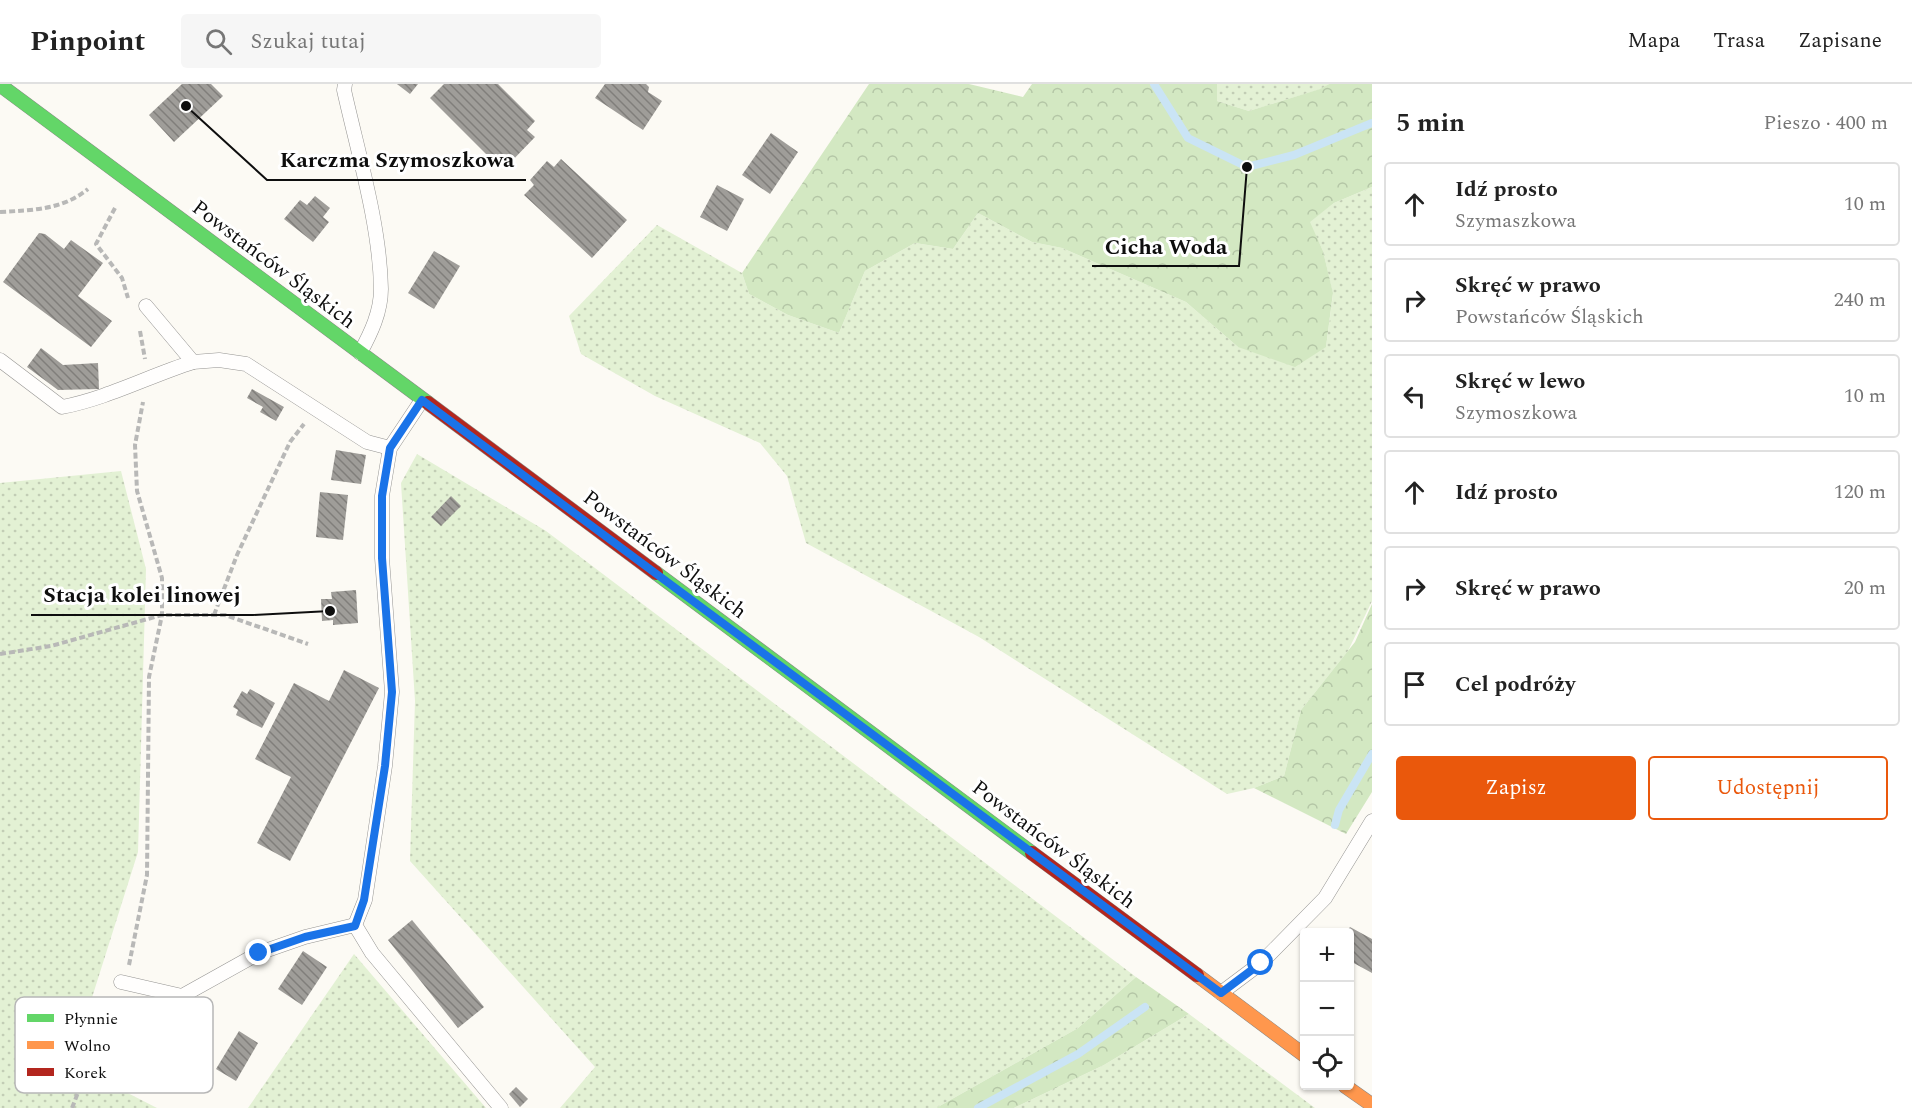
<!DOCTYPE html>
<html lang="pl">
<meta charset="utf-8">
<style>
:root{--surface:#fff;--page:#f6f6f6;--text:#222;--muted:#767676;--line:#e0e0e0;--accent:#ea580c}
body{margin:0;font-family:Spectral,serif;background:var(--page);color:var(--text)}
.controls{position:absolute;right:18px;bottom:18px;display:grid;overflow:hidden;border-radius:6px;box-shadow:0 2px 4px #0004}
.controls button{width:54px;height:54px;display:grid;place-items:center;padding:0;border:0;border-bottom:2px solid var(--line);background:var(--surface);color:var(--text);font:30px sans-serif}
.stop{position:absolute;width:18px;height:18px;margin:-14px;border:4px solid #1a73e8;border-radius:50%;background:#fff}
.stop.end{background:#1a73e8;border-color:#fff;box-shadow:0 2px 6px #0008}
.list{margin:0;padding:0;list-style:none}
h2{display:flex;justify-content:space-between;align-items:center;height:78px;margin:0;padding:0 24px;font-size:26px}
h2 small{font-size:20px;font-weight:400;color:var(--muted)}
.list li{display:grid;grid-template-columns:39px 1fr auto;gap:18px;align-items:center;box-sizing:border-box;height:84px;margin:0 12px 12px;padding:0 12px;border:2px solid var(--line);border-radius:6px}
.list b{display:block;font-size:22px;white-space:nowrap}
.list p{margin:0;font-size:20px;white-space:nowrap;color:var(--muted)}
.list em{font-size:20px;font-style:normal;color:var(--muted)}
.actions{display:flex;gap:12px;padding:18px 24px}
.actions a{flex:1;padding:14px 0;border:2px solid var(--accent);border-radius:6px;text-align:center;font-size:21px;color:var(--accent)}
.actions .main{background:var(--accent);color:#fff}
.icon{flex:none;width:33px;height:33px;fill:none;stroke:currentColor;stroke-width:2;stroke-linecap:round;stroke-linejoin:round}
.map{position:relative;flex:none;width:1372px;height:1024px;overflow:hidden}
header{display:flex;align-items:center;gap:36px;box-sizing:border-box;height:84px;padding:0 30px;background:var(--surface);border-bottom:2px solid var(--line)}
header strong{font-size:28px}
nav{display:flex;gap:33px;margin-inline-start:auto;font-size:21px}
.search{width:420px;height:54px;background:var(--page);display:flex;align-items:center;gap:15px;box-sizing:border-box;padding:0 21px;border-radius:6px;color:var(--muted);font-size:22px}
main{display:flex}
aside{flex:1;background:var(--surface)}
.map>svg:first-child{display:block}
.grass{fill:url(#grass-dots)}
.forest{fill:url(#forest-crowns)}
.lines{fill:none;stroke-linecap:round;stroke-linejoin:round}
.stream{stroke:#cae4f5;stroke-width:8}
.building{fill:url(#building-back-hatch)}
.lane-casing{stroke:#959492;stroke-width:15}
.fast-casing{stroke:#8c8b88;stroke-width:15}
.slow-casing{stroke:#8c8b88;stroke-width:15}
.jam-casing{stroke:#8c8b88;stroke-width:15}
.path{stroke:#b8b8b7;stroke-width:4;stroke-dasharray:6 3;stroke-linecap:butt}
.lane{stroke:#fffefd;stroke-width:14}
.fast{stroke:#63d668;stroke-width:14}
.slow{stroke:#ff974d;stroke-width:14}
.jam{stroke:#b3261e;stroke-width:14}
.route{stroke:#1a73e8;stroke-width:8}
.labels{text-anchor:middle;stroke-width:6;stroke-linejoin:round;paint-order:stroke}
.street-label{font-size:21px;fill:#0e0e0e;stroke:#fff}
.key{fill:#fff;stroke:#b7b7b7;stroke-width:1.5}
.key-label{font-size:16px;fill:#0e0e0e}
.leader{fill:none;stroke:#0e0e0e;stroke-width:2}
.callout-dot{fill:#0e0e0e;stroke:#fff;stroke-width:2}
.callout-label{font-size:22px;text-anchor:middle;font-weight:bold;fill:#0e0e0e;stroke:#fff;stroke-width:6;stroke-linejoin:round;paint-order:stroke}
</style>
<header>
<strong>Pinpoint</strong>
<div class="search"><svg class="icon" aria-label="search" viewBox="0 0 24 24"><circle cx="10" cy="10" r="6"/><path d="M15 15l6 6"/></svg>Szukaj tutaj</div>
<nav><a>Mapa</a><a>Trasa</a><a>Zapisane</a></nav>
</header>
<main>
<div class="map">
<svg width="1372" height="1024" viewBox="0 0 1372 1024">
<defs>
<pattern id="grass-dots" width="8" height="8" patternUnits="userSpaceOnUse" patternTransform="scale(1.5)"><rect width="8" height="8" fill="#e3f1d4"/><path d="M2 2h.1M6 6h.1" fill="none" stroke="#c2cdb5" stroke-width="1.8" stroke-linecap="round"/></pattern>
<pattern id="forest-crowns" width="20" height="18" patternUnits="userSpaceOnUse" patternTransform="scale(1.5)"><rect width="20" height="18" fill="#d3e8c2"/><path d="M2 6a3 3 0 1 1 6 0M12 15a3 3 0 1 1 6 0" fill="none" stroke="#b4c6a6"/></pattern>
<pattern id="building-back-hatch" width="6" height="6" patternUnits="userSpaceOnUse" patternTransform="scale(1.5)"><rect width="6" height="6" fill="#9f9d99"/><path d="M-1 5l2 2M0 0l6 6M5-1l2 2" fill="none" stroke="#807e7b"/></pattern>
</defs>
<rect width="100%" height="100%" fill="#fcfaf4"/>
<g class="grass">
<polygon points="1217,0 1329,0 1321,5 1249,27 1217,17"/>
<polygon points="1372,103 1372,517 1348,567 1301,626 1284,692 1254,704 1227,710 979,553 806,459 787,392 760,359 655,312 581,270 569,232 657,141 742,189 749,210 788,231 839,249 865,187 915,159 953,165 978,129 1032,158 1062,164 1186,218 1238,263 1326,263 1333,210 1323,167 1309,138 1334,119"/>
<polygon points="417,370 546,447 1136,893 1078,944 936,1024 560,1024 595,983 410,777 415,617 401,399"/>
<polygon points="121,387 146,485 138,768 71,980 157,1024 0,1024 0,399"/>
<polygon points="354,870 486,1024 248,1024"/>
<polygon points="1189,930 1315,1024 1014,1024 1104,981"/>
</g>
<g class="forest">
<polygon points="869,0 969,0 1023,13 1032,0 1217,0 1217,17 1249,27 1320,5 1329,0 1372,0 1372,103 1334,119 1310,138 1323,167 1333,209 1326,263 1295,283 1238,263 1186,218 1062,164 1032,158 978,129 953,165 915,159 865,187 839,249 788,231 749,210 742,189"/>
<polygon points="1372,520 1372,708 1346,750 1254,704 1284,692 1301,626 1355,558"/>
<polygon points="1136,893 1189,930 1104,981 1014,1024 936,1024 1078,944"/>
</g>
<g class="lines">
<g class="stream">
<polyline points="1154,0 1188,54 1247,83 1294,71 1372,39"/>
<polyline points="1335,741 1339,726 1372,670"/>
<polyline points="978,1024 1078,970 1145,923"/>
</g>
</g>
<g class="building">
<polygon points="182,0 211,0 223,12 174,58 149,31"/>
<polygon points="397,0 418,0 410,10"/>
<polygon points="444,0 498,0 535,37 527,46 535,53 507,82 501,77 497,81 430,14"/>
<polygon points="605,0 646,0 649,3 648,8 662,17 643,46 595,14"/>
<polygon points="771,49 798,68 770,110 742,91"/>
<polygon points="561,75 627,136 592,174 524,111 534,101 530,96 547,77 554,83"/>
<polygon points="717,101 744,115 727,147 700,133"/>
<polygon points="315,112 330,124 323,133 329,138 313,158 284,135 300,116 307,121"/>
<polygon points="39,149 45,150 64,165 71,156 103,179 78,212 112,237 91,263 3,198"/>
<polygon points="434,167 460,182 434,225 408,209"/>
<polygon points="41,264 63,281 98,279 99,305 58,306 27,283"/>
<polygon points="252,305 284,323 276,337 260,328 263,323 247,314"/>
<polygon points="336,366 366,371 361,400 331,396"/>
<polygon points="320,408 348,411 343,456 316,453"/>
<polygon points="451,412 461,422 441,442 431,433"/>
<polygon points="356,506 358,539 333,541 333,536 322,537 321,515 332,515 331,508"/>
<polygon points="344,586 379,604 290,777 257,759 291,693 255,675 294,599 329,617"/>
<polygon points="250,605 275,619 262,644 236,631 238,626 233,623 242,607 247,610"/>
<polygon points="412,836 484,923 458,944 388,856"/>
<polygon points="1350,843 1372,855 1372,889 1350,877 1350,848 1346,848"/>
<polygon points="303,867 327,883 302,921 278,905"/>
<polygon points="239,947 258,959 236,997 216,985"/>
<polygon points="516,1003 528,1015 520,1023 509,1010"/>
</g>
<g class="lines">
<g class="lane-casing">
<g id="lane">
<path d="M345,0L344,6C358,69 380,141 381,205C381,228 371,249 360,269"/>
<polyline points="146,222 193,278 219,276 246,280 367,358 390,364"/>
<path d="M0,276L62,323C108,314 149,292 193,278"/>
<polyline points="422,316 390,364 382,412 382,474 392,608 385,682 365,816 355,841 372,869 501,1024"/>
<polyline points="121,898 182,912 259,869 305,853 355,841"/>
<polyline points="1221,909 1261,879 1325,814 1372,737"/>
</g>
</g>
<g class="fast-casing">
<g id="fast">
<polyline points="0,1 428,319"/>
<polyline points="656,489 1032,769"/>
</g>
</g>
<g class="slow-casing">
<g id="slow">
<polyline points="1197,891 1304,971"/>
<polyline points="1345,1002 1372,1021"/>
</g>
</g>
<g class="jam-casing">
<g id="jam">
<polyline points="428,319 656,489"/>
<polyline points="1032,769 1197,891"/>
</g>
</g>
<g class="path">
<polyline points="115,124 96,160 122,194 128,214"/>
<path d="M0,128C33,126 62,126 88,105"/>
<polyline points="140,247 145,275"/>
<polyline points="214,531 237,471 290,358 304,340"/>
<polyline points="0,570 51,562 162,531 225,531 308,560"/>
<polyline points="129,881 147,791 149,593 162,531 162,494 137,407 135,361 143,318"/>
<polyline points="72,1024 114,916"/>
</g>
<use href="#lane" class="lane"/>
<use href="#fast" class="fast"/>
<use href="#slow" class="slow"/>
<use href="#jam" class="jam"/>
</g>
<g class="lines">
<polyline class="route" points="259,869 305,853 355,842 364,816 385,682 392,608 382,474 382,412 390,364 422,316 1221,909 1261,879"/>
</g>
<g class="labels">
<g class="street-label">
<text transform="translate(274 180) rotate(37)" y="7">Powstańców Śląskich</text>
<text transform="translate(665 470) rotate(37)" y="7">Powstańców Śląskich</text>
<text transform="translate(1054 760) rotate(37)" y="7">Powstańców Śląskich</text>
</g>
</g>
<rect x="15" y="913" width="198" height="96" rx="9" class="key"/>
<rect x="27" y="930" width="27" height="8" fill="#63d668"/>
<rect x="27" y="957" width="27" height="8" fill="#ff974d"/>
<rect x="27" y="984" width="27" height="8" fill="#b3261e"/>
<g class="key-label">
<text x="64" y="940">Płynnie</text>
<text x="64" y="967">Wolno</text>
<text x="64" y="994">Korek</text>
</g>
<path class="leader" d="M186 22L267 96H526M1247 83L1239 182H1092M330 527L253 531H31"/>
<g class="callout-dot">
<circle cx="186" cy="22" r="6"/>
<circle cx="1247" cy="83" r="6"/>
<circle cx="330" cy="527" r="6"/>
</g>
<g class="callout-label">
<text x="397" y="83">Karczma Szymoszkowa</text>
<text x="1166" y="170">Cicha Woda</text>
<text x="142" y="518">Stacja kolei linowej</text>
</g>
</svg>
<div class="controls">
<button>+</button>
<button>−</button>
<button><svg class="icon" aria-label="locate" viewBox="0 0 24 24"><circle cx="12" cy="12" r="6"/><path d="M12 2v4M12 18v4M2 12h4M18 12h4"/></svg></button>
</div>
<div class="stop" style="left:1261px;top:879px"></div>
<div class="stop end" style="left:259px;top:869px"></div>
</div>
<aside>
<h2>5 min<small>Pieszo · 400 m</small></h2>
<ul class="list">
<li><svg class="icon" aria-label="ahead" viewBox="0 0 24 24"><path d="M12 20V5M6 11l6-6 6 6"/></svg><div><b>Idź prosto</b><p>Szymaszkowa</p></div><em>10 m</em></li>
<li><svg class="icon" aria-label="right" viewBox="0 0 24 24"><path d="M7 20v-9h11M14 6l5 5-5 5"/></svg><div><b>Skręć w prawo</b><p>Powstańców Śląskich</p></div><em>240 m</em></li>
<li><svg class="icon" aria-label="left" viewBox="0 0 24 24"><path d="M17 20v-9H6M10 6l-5 5 5 5"/></svg><div><b>Skręć w lewo</b><p>Szymoszkowa</p></div><em>10 m</em></li>
<li><svg class="icon" aria-label="ahead" viewBox="0 0 24 24"><path d="M12 20V5M6 11l6-6 6 6"/></svg><div><b>Idź prosto</b></div><em>120 m</em></li>
<li><svg class="icon" aria-label="right" viewBox="0 0 24 24"><path d="M7 20v-9h11M14 6l5 5-5 5"/></svg><div><b>Skręć w prawo</b></div><em>20 m</em></li>
<li><svg class="icon" aria-label="arrive" viewBox="0 0 24 24"><path d="M6 21V4h12l-3 4 3 4H6"/></svg><div><b>Cel podróży</b></div></li>
</ul>
<div class="actions"><a class="main">Zapisz</a><a>Udostępnij</a></div>
</aside>
</main>
